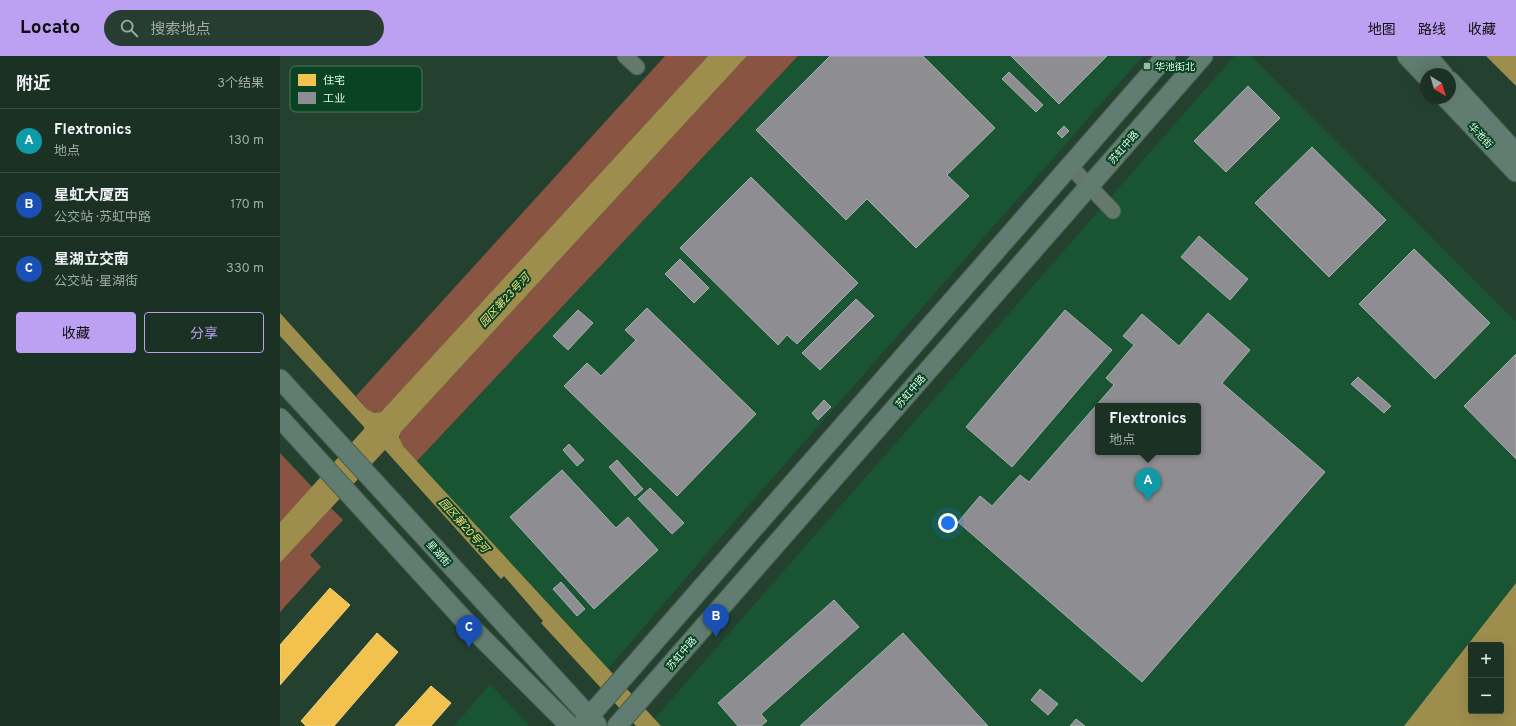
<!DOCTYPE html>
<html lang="zh">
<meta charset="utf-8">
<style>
:root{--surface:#1b3124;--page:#283d31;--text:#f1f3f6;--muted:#a0a9a6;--line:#394c41;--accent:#bca0f2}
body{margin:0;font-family:Overpass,"Noto Sans SC",sans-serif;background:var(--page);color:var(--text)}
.controls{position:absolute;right:12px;bottom:12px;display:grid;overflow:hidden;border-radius:4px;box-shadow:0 4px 16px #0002}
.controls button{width:36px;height:36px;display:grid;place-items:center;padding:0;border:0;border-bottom:1px solid var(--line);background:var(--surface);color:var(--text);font:20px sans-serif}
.compass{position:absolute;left:1140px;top:12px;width:36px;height:36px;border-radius:50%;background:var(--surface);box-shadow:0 4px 16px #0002;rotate:142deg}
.you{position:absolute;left:668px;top:467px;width:14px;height:14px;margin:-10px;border:3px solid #fff;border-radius:50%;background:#1a73e8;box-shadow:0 0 0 6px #1a73e833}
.badge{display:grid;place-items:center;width:26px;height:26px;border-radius:50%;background:var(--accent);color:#fff;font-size:13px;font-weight:700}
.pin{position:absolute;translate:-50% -33px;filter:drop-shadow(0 1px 2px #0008)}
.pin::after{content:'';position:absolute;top:21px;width:14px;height:12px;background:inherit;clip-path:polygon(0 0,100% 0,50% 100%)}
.popup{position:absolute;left:815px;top:347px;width:106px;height:52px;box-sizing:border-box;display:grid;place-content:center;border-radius:4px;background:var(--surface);filter:drop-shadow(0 1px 3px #0005);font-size:13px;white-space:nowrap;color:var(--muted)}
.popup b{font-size:15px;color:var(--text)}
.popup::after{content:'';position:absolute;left:50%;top:100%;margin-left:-8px;border:8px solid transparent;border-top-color:var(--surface)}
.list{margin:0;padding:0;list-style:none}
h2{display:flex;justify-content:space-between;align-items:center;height:52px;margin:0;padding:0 16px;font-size:17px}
h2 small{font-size:13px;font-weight:400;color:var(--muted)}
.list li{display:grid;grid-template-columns:26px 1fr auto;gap:12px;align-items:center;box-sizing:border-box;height:64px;padding:0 16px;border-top:1px solid var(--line)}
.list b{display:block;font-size:15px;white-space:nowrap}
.list p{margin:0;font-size:13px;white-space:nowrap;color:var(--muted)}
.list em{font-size:13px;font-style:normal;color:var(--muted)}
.actions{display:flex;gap:8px;padding:12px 16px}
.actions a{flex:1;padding:9px 0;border:1px solid var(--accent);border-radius:4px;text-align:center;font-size:14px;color:var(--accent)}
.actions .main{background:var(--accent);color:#111}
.icon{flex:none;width:22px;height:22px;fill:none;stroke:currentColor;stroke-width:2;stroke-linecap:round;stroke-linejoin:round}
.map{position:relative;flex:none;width:1236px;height:670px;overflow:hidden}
header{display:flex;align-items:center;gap:24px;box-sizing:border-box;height:56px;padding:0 20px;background:var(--accent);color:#111}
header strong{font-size:19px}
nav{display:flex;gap:22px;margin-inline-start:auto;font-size:14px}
.search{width:280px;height:36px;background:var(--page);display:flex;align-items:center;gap:10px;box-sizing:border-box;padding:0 14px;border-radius:22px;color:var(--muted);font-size:15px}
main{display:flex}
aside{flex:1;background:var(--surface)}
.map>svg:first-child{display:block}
.built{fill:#195433;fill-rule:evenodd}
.forest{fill:#8a5443}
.water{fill:#9d8e4d;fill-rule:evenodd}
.homes{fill:#f2c14e;stroke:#edd37c}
.industry{fill:#8d8d92;stroke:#a6afac;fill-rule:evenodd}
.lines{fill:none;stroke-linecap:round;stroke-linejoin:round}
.minor-casing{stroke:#475d4f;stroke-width:17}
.major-casing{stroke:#475d4f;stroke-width:21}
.minor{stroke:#64786c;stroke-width:15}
.major{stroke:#617c71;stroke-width:19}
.poi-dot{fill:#9fbba8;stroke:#094324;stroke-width:1.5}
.labels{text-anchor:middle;stroke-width:4;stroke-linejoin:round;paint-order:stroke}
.poi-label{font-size:10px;fill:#e1fde9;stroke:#094324;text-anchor:start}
.street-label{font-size:10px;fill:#e1fde9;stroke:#094324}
.water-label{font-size:11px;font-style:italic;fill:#fce17e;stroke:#094324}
.key{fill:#094324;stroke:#4a7b5f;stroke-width:1}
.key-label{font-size:11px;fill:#e1fde9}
</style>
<header>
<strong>Locato</strong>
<div class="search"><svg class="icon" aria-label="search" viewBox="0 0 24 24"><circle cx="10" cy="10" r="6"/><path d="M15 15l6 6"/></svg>搜索地点</div>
<nav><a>地图</a><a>路线</a><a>收藏</a></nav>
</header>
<main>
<aside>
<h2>附近<small>3个结果</small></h2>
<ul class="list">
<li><span class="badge" style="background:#0f9aa8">A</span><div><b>Flextronics</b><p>地点</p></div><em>130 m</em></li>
<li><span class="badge" style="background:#1a4fb4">B</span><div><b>星虹大厦西</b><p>公交站 · 苏虹中路</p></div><em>170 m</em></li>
<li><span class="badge" style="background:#1a4fb4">C</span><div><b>星湖立交南</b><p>公交站 · 星湖街</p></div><em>330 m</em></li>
</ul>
<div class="actions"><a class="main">收藏</a><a>分享</a></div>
</aside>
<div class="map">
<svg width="1236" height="670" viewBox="0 0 1236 670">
<rect width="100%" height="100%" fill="#244130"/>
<g class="built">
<polygon points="518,0 863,0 434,489 328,613 137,405"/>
<path d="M954,0H971L1236,266V527L1124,670H381L374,663ZM818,350H918V396H818Z"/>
<polygon points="210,628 248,668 249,670 174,670"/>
</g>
<g class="forest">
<polygon points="385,0 428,0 104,353 101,356 93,357 87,353 76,340"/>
<path d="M467,0H518L137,405C130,398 115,387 121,376Z"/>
<polygon points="0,397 32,431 0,466"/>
<polygon points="51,452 63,464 30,499 41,511 0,556 0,507"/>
</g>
<g class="water">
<polygon points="428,0 467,0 121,376 119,381 123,390 381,670 356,670 261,567 263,565 224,520 221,523 105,394 0,507 0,466 84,373 84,371 0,280 0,257 87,353 94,357 101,356"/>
<polygon points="1206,0 1236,0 1236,30"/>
<path d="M1236,527V670H1124ZM1191,589H1221V655H1191Z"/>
</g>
<g class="homes">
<polygon points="50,532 70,549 0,629 0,589"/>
<polygon points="97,577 118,596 54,670 26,670 21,665"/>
<polygon points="151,630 171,647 151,670 115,670"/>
</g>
<g class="industry">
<polygon points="550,0 643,0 715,72 667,119 689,140 636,192 587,143 566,164 476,74"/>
<polygon points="731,0 827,0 779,48"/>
<polygon points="729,16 763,49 756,56 722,23"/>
<polygon points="968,30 1000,62 946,116 914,85"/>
<polygon points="784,70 789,75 782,82 777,77"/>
<polygon points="1032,91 1106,164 1049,221 975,147"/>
<polygon points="471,121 578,227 517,288 507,279 498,289 400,192"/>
<polygon points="919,180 968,223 950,244 901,201"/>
<polygon points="1134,193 1210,267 1155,323 1079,248"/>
<polygon points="400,203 429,232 414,247 385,218"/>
<polygon points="576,243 594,260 540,314 522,297"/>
<polygon points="367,252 476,358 397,440 284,330 307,307 321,320 356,284 345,274"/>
<polygon points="298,254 313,267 288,294 273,280"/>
<polygon points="785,254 832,294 732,411 686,371"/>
<path d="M928,257L970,294L942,327L1045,416L862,626L678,466L700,440L712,450L740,419L749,426L834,329L826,322L854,289L843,280L862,258L899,290ZM818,350H918V396H818Z"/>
<polygon points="1236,298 1236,403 1184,350"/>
<polygon points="1078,321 1111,350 1104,357 1071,328"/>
<polygon points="544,344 551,351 538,364 532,357"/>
<polygon points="289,388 304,404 297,410 283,394"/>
<polygon points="337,404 363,433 355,440 329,411"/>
<polygon points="282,414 336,472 348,461 378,494 314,553 230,461"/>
<polygon points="370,432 404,467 392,478 358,443"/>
<polygon points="281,526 305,553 297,560 273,533"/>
<polygon points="554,544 579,571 481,658 487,665 481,670 458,670 438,647"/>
<polygon points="623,577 708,670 520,670"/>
<polygon points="760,633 778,648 768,659 751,644"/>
<polygon points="796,663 805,670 790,670"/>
</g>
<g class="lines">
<g class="minor-casing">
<g id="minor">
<polyline points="345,0 357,11"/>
<polyline points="790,110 833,155"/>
</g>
</g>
<g class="major-casing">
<g id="major">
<polyline points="1127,0 1146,20"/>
<polyline points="1147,0 1163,18"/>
<polyline points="1170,25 1236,97"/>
<polyline points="1166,42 1236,116"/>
<polyline points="0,323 317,669"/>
<polyline points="0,362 184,564 290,670"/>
<polyline points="301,670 886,0"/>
<polyline points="337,670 923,0"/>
</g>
</g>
<use href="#minor" class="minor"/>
<use href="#major" class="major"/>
</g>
<rect class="poi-dot" x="863" y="6" width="8" height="8" rx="2"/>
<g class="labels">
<g class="poi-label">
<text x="875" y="14">华池街北</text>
</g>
<g class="street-label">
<text transform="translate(1201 79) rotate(47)" y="4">华池街</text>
<text transform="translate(843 91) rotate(-49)" y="4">苏虹中路</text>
<text transform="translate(630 335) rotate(-49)" y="4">苏虹中路</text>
<text transform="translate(159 497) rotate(48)" y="4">星湖街</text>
<text transform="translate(401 597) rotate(-49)" y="4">苏虹中路</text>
</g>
<g class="water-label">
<text transform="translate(224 244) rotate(-47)" y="4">园区第23号河</text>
<text transform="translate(184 469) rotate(48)" y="4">园区第20号河</text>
</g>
</g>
<rect x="10" y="10" width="132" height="46" rx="6" class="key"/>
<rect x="18" y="18" width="18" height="12" fill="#f2c14e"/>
<rect x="18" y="36" width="18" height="12" fill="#8d8d92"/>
<g class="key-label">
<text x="43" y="28">住宅</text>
<text x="43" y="46">工业</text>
</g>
</svg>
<div class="controls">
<button>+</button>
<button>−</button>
</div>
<svg class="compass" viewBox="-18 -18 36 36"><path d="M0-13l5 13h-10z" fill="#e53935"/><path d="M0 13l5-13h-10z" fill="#a0a9a6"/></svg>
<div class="you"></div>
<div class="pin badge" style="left:868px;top:445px;background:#0f9aa8">A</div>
<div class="popup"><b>Flextronics</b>地点</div>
<div class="pin badge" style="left:436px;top:581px;background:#1a4fb4">B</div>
<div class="pin badge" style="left:189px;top:592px;background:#1a4fb4">C</div>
</div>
</main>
